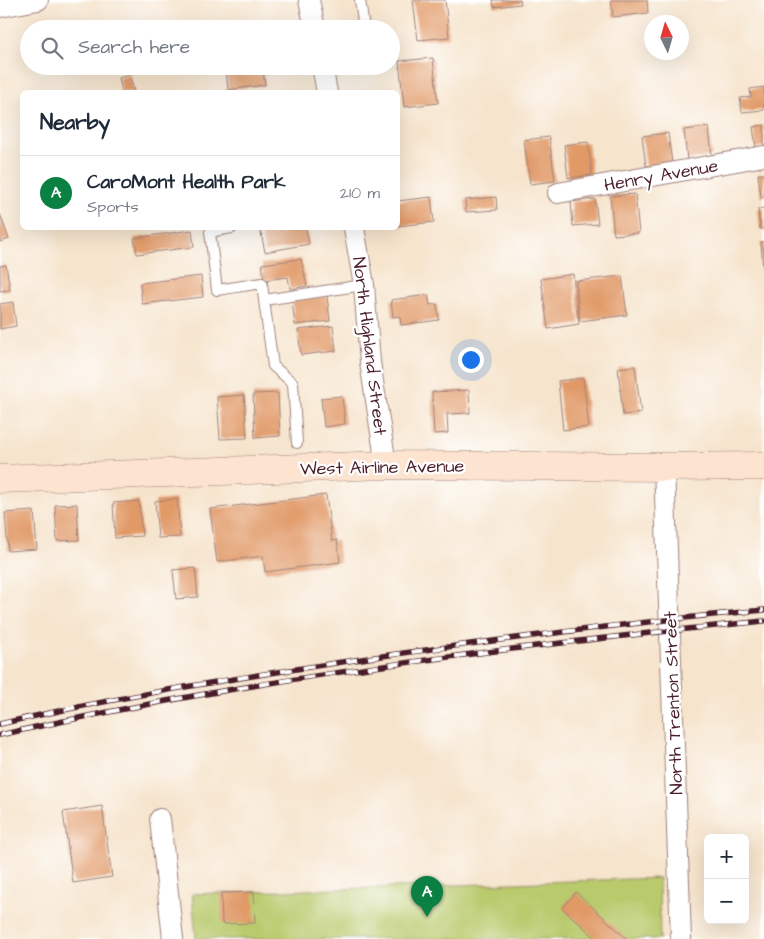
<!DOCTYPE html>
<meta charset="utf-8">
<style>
:root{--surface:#fff;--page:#f2f2f3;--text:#1f2937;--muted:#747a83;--line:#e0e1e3;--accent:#0b8043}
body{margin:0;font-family:"Architects Daughter",sans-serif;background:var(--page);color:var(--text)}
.controls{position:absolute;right:15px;bottom:15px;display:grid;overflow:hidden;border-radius:8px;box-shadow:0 5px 20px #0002}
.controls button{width:45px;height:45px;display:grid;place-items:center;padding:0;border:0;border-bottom:1px solid var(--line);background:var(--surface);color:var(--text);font:25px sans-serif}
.compass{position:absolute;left:644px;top:15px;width:45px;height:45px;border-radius:50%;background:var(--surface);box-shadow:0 5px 20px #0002;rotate:355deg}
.you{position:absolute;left:470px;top:359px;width:18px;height:18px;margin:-12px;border:4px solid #fff;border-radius:50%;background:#1a73e8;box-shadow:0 0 0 8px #1a73e833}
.badge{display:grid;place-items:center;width:32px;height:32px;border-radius:50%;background:var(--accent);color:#fff;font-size:16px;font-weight:700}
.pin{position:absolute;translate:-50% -41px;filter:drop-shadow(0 1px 2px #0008)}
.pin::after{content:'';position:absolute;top:26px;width:18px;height:15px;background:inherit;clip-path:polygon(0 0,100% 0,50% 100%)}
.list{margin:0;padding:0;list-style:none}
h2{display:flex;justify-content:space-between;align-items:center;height:65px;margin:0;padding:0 20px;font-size:21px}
h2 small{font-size:16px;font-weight:400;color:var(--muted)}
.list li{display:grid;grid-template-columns:32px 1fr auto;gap:15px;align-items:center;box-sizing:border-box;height:75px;padding:0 20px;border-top:1px solid var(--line)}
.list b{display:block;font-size:19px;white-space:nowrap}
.list p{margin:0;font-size:16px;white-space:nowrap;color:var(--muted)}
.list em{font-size:16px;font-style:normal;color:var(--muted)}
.icon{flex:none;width:28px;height:28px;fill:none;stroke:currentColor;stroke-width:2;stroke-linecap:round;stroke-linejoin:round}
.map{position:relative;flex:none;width:764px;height:939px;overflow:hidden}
.search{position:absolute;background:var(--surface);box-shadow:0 5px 20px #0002;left:20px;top:20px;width:380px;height:55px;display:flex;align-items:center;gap:12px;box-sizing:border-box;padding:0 18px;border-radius:28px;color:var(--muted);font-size:19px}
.panel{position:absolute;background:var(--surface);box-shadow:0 5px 20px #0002;left:20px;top:90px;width:380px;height:140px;border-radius:8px}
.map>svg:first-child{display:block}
.green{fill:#b9ca6d;stroke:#82744c}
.building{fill:#e19966}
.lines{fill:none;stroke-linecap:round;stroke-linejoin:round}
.service-casing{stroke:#a0827c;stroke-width:12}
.minor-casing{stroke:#a0827c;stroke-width:22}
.secondary-casing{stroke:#a0827c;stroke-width:29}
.service{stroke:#fff;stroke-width:10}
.minor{stroke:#fff;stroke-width:20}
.secondary{stroke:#fde4d0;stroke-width:28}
.rail-casing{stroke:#4a1f2b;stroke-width:5.5}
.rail{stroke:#fff;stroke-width:4;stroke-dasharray:11;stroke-linecap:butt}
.labels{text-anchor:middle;stroke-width:4.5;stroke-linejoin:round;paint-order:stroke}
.street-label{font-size:18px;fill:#4a1f2b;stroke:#fff}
</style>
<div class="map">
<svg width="764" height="939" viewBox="0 0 764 939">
<rect width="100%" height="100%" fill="#fff"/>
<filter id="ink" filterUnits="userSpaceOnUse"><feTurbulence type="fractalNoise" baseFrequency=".02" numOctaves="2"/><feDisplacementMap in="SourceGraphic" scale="10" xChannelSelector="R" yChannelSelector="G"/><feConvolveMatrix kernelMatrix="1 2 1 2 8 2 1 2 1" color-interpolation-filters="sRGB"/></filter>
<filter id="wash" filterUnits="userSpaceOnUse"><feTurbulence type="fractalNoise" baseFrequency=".0096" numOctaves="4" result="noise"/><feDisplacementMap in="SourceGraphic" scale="20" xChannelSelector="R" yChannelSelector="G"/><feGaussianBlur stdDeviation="1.12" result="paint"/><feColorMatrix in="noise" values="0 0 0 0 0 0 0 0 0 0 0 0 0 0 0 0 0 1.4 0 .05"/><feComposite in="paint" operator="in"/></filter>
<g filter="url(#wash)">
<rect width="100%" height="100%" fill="#f6e4cc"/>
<polygon class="green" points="659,878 660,939 196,939 192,894"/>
<g id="blocks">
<g class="building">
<polygon points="413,0 445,0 449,37 418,40"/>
<polygon points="493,0 520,0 521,4 494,7"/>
<polygon points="611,0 647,0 648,13 613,17"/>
<polygon points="233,22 234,29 219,29 218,24"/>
<polygon points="155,23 156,29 126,29 126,26"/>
<polygon points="433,58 438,103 404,107 399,61"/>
<polygon points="215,66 255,66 256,71 263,70 265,85 228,90 226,69 215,71"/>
<polygon points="130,75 134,92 122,92 119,78"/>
<polygon points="764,87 764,110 742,112 740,98 751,97 750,89"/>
<polygon points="764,125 764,147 756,148 753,127"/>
<polygon points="709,127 712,156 687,160 684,130"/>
<polygon points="668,133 672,163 646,166 642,136"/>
<polygon points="549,137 555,181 530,184 524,140"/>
<polygon points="588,142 592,175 568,178 564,145"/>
<polygon points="758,174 764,174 764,197 761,197"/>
<polygon points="635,194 639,233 614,235 610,196"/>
<polygon points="431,197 434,222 398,226 398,201"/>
<polygon points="496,197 497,210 466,212 465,200"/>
<polygon points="595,199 598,224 573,226 571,202"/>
<polygon points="764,208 764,229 760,229 758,209"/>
<polygon points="0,214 9,239 0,242"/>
<polygon points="260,228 306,228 309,244 265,252"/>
<polygon points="192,230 194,247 137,254 134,238"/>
<polygon points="761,242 764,242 764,270 763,270"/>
<polygon points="301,259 307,286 290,289 288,277 264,280 262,264"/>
<polygon points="6,265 10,290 0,291 0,266"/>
<polygon points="573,274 579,324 548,329 541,279"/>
<polygon points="201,276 203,297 142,304 140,283"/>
<polygon points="622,276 627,315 580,321 576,281"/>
<polygon points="428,295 430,305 437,304 439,320 401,325 400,316 393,317 391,300"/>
<polygon points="327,296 330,321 295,325 292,300"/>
<polygon points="13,302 16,326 0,329 0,304"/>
<polygon points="333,326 336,351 301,355 298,330"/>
<polygon points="635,366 641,413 623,415 618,368"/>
<polygon points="583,378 589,427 563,430 558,381"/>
<polygon points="469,390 470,413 447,414 448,433 434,434 432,392"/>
<polygon points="278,393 280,436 255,438 253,394"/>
<polygon points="244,395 247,438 220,439 217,397"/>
<polygon points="342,396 345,424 324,427 321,398"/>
<polygon points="326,495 332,541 337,540 340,562 265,572 263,556 217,562 210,509"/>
<polygon points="177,499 180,537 158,538 155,501"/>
<polygon points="139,501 142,536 115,538 113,503"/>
<polygon points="77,504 79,540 57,541 55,505"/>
<polygon points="34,511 37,549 8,551 5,513"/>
<polygon points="195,568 198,597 176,599 173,570"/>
<polygon points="102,806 112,877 73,883 63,812"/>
<polygon points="254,892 255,923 222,924 221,893"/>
<polygon points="576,892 627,939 597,939 562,908"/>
</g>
</g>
</g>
<g filter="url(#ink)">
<use href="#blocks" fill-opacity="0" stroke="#a0827c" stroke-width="1"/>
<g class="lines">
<g class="service-casing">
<g id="service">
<polyline points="360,0 364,29"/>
<polyline points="232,228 210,232 217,290 262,283 264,300"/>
<polyline points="297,443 293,383 273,366 264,300 364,285"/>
</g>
</g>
<g class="minor-casing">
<g id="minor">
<polyline points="309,0 315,29"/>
<polyline points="0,7 38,0"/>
<polyline points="322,66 327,92"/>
<polyline points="558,193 764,156"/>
<polyline points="354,228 364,285 370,362 386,465"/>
<polyline points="664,467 681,939"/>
<polyline points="160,819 173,939"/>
</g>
</g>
<g class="secondary-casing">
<polyline id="secondary" points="0,479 386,465 664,467 764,466"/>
</g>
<use href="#service" class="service"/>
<use href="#minor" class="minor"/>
<use href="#secondary" class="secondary"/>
<g class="rail-casing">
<g id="rail">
<path d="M0,724C124,695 249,676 375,657C504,639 634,622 764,610"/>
<path d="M0,735C251,678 508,647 764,621"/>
</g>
</g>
<use href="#rail" class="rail"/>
</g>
</g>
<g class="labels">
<g class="street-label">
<text transform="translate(661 175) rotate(-10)" y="6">Henry Avenue</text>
<text transform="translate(370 346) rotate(83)" y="6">North Highland Street</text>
<text transform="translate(382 467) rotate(-1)" y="6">West Airline Avenue</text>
<text transform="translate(673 703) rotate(-92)" y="6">North Trenton Street</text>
</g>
</g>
</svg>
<div class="controls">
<button>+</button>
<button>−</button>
</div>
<svg class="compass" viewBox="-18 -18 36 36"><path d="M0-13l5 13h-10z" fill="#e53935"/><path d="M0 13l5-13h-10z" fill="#747a83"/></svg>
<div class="you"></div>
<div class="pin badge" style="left:427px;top:917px">A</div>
<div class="search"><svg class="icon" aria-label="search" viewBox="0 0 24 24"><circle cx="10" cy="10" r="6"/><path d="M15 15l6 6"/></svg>Search here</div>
<section class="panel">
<h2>Nearby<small></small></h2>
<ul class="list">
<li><span class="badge">A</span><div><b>CaroMont Health Park</b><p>Sports</p></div><em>210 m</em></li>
</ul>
</section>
</div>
